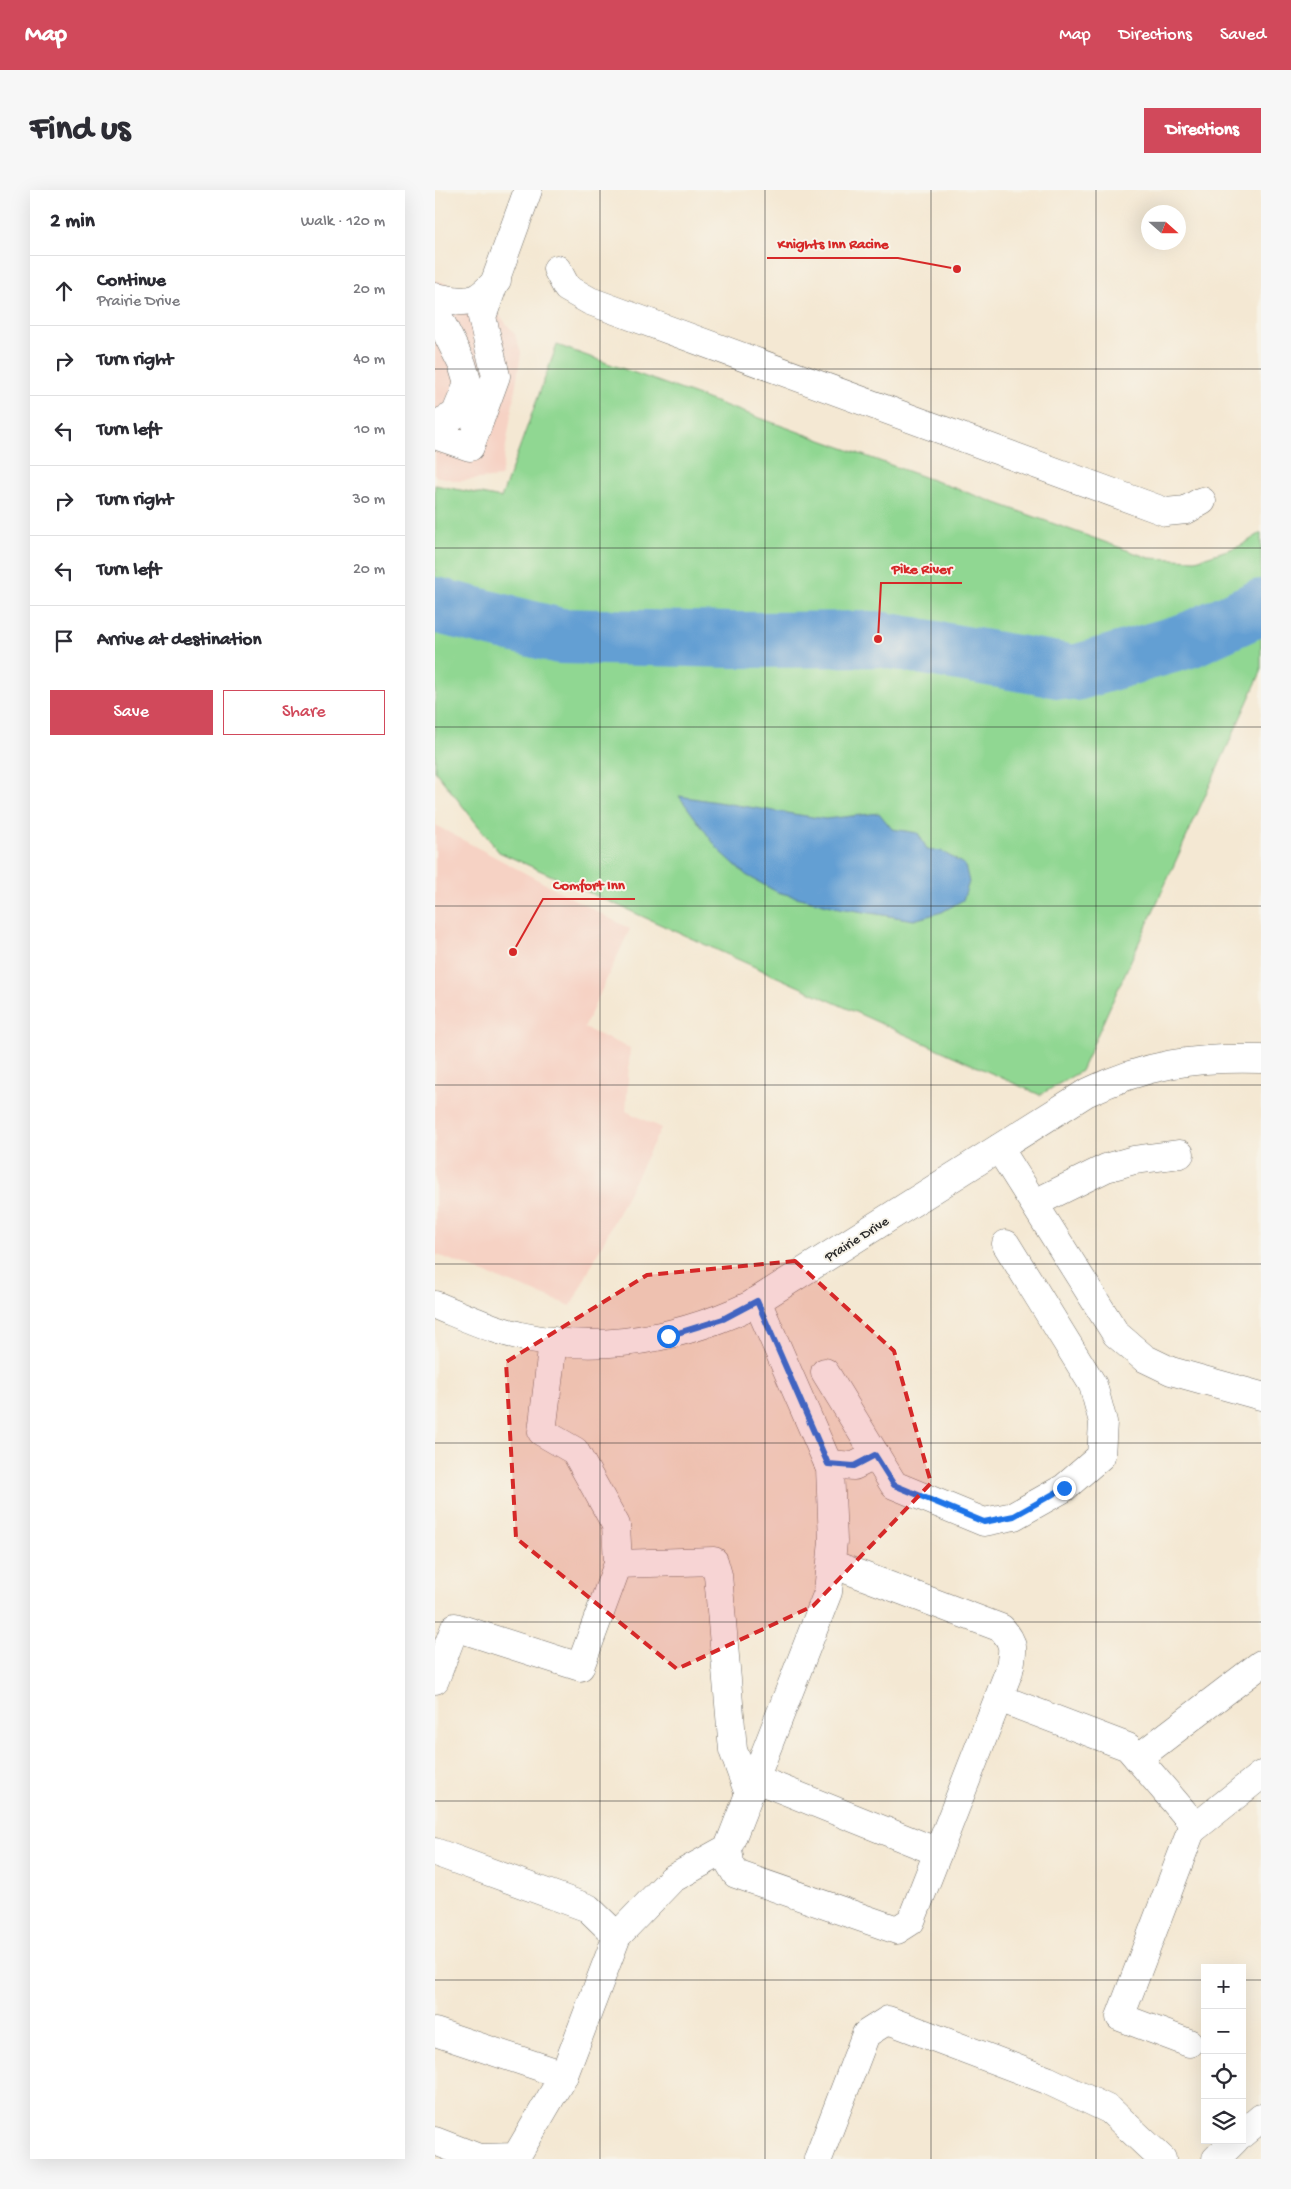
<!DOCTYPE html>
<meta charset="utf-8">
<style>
:root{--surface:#fff;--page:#f7f7f7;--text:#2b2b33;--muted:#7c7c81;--line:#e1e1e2;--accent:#d1495b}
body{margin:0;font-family:"Gochi Hand",sans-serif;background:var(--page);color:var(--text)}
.controls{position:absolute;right:15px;bottom:15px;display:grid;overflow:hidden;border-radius:0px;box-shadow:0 5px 20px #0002}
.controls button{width:45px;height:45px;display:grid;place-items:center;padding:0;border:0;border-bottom:1px solid var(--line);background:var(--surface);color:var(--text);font:25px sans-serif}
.compass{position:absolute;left:706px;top:15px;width:45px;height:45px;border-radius:50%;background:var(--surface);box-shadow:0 5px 20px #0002;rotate:111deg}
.stop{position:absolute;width:15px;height:15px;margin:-11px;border:4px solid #1a73e8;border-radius:50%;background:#fff}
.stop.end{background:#1a73e8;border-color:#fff;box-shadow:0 1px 5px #0008}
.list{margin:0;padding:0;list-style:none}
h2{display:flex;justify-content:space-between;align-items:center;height:65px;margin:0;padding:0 20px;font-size:21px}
h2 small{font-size:16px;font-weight:400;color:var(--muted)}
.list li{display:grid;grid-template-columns:32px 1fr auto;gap:15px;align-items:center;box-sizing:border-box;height:70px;padding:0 20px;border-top:1px solid var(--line)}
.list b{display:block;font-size:19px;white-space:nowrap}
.list p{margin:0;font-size:16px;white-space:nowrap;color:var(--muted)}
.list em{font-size:16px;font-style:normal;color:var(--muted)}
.actions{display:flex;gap:10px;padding:15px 20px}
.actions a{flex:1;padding:11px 0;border:1px solid var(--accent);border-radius:0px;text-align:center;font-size:18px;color:var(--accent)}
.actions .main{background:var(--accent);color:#fff}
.icon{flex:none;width:28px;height:28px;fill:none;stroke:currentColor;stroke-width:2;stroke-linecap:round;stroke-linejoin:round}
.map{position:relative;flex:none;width:826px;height:1969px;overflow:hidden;border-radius:0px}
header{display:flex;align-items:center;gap:30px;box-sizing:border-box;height:70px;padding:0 25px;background:var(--accent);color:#fff}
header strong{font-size:24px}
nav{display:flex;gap:28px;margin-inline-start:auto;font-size:18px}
.intro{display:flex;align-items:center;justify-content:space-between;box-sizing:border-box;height:120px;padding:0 30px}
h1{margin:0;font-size:35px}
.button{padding:12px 22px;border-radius:0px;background:var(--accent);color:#fff;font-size:18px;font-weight:700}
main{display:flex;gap:30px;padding:0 30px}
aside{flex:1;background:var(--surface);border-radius:0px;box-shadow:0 5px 20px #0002}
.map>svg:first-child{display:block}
.built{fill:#f6d2c4}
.green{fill:#90d792;stroke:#5e815e}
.water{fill:#639fd3;stroke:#47657f}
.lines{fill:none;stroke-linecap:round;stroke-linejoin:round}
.river{stroke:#639fd3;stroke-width:56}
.minor-casing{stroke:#716d66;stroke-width:29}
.minor{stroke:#fff;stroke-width:28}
.route{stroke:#1a73e8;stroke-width:6}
.marked{fill:#d62828;fill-opacity:0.2;stroke:#d62828;stroke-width:4;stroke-dasharray:10 6;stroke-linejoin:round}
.grid{fill:none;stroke:#2b2b2b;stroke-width:1;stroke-opacity:0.55}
.labels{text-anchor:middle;stroke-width:4;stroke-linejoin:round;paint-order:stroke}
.street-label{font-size:14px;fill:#2b2b2b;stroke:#f7f3e8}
.leader{fill:none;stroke:#d62828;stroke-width:2}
.callout-dot{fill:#d62828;stroke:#f7f3e8;stroke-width:2}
.callout-label{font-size:15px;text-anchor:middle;font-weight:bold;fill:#d62828;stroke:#f7f3e8;stroke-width:4;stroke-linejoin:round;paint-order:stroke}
</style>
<header>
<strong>Map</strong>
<nav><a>Map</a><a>Directions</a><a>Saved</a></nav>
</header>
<div class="intro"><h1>Find us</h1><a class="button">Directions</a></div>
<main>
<aside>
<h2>2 min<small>Walk · 120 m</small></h2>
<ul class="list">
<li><svg class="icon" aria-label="ahead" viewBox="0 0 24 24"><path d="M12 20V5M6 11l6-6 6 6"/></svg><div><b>Continue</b><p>Prairie Drive</p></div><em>20 m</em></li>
<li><svg class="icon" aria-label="right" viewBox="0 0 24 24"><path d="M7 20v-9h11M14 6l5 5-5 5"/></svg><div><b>Turn right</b></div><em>40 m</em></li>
<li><svg class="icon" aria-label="left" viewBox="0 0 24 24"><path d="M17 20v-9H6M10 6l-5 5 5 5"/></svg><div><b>Turn left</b></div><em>10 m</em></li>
<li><svg class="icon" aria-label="right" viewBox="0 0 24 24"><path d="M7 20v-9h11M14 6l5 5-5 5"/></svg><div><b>Turn right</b></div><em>30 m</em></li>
<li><svg class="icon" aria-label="left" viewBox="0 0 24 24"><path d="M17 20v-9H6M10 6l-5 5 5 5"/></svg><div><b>Turn left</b></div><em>20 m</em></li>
<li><svg class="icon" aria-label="arrive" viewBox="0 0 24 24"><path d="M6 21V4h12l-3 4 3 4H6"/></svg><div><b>Arrive at destination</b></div></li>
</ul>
<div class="actions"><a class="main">Save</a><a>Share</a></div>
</aside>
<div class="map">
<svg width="826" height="1969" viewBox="0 0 826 1969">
<rect width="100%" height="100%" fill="#f7f3e8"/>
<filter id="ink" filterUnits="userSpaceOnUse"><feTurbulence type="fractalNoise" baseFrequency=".02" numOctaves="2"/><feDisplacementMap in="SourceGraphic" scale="10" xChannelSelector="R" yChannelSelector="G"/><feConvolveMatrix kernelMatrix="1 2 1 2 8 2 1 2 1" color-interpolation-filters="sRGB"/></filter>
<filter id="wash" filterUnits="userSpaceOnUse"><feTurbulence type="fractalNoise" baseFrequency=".0096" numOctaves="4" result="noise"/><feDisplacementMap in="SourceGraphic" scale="20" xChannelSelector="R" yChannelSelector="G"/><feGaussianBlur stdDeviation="1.12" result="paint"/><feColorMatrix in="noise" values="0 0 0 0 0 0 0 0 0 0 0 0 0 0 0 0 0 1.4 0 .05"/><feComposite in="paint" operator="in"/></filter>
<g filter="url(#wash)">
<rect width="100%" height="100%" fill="#f4e8d3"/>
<g class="built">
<polygon points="0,90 55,108 65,126 80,144 86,163 66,287 23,291 0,286"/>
<polygon points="0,635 195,739 149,838 195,858 191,921 226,938 136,1116 0,1064"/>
</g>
<polygon class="green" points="122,155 714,368 761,370 805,356 826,343 826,482 646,881 605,905 64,662 0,581 0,295 66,308"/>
<polygon class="water" points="244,606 390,629 444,623 457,639 483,643 492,659 506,661 530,675 534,692 528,710 507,722 479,730 404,718 342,702 311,685 283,659"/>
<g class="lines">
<polyline class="river" points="0,415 125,446 298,450 443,449 640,483 754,450 826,417"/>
</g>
</g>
<g filter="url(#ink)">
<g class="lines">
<g class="minor-casing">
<g id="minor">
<polyline points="122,79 132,98 155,111 731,322 751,320 767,311"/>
<path d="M0,107C33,113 38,116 62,90"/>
<polyline points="0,120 27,174 33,194 20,225 0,235"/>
<polyline points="0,245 35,257 61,186 47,127 93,0"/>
<polyline points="564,958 681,1144 709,1168 736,1181 826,1206"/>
<polyline points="600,1013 671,978 699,970 745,964"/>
<path d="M322,1111L395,1278L398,1351L393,1402L293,1658L295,1674L301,1684L462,1740L476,1731L574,1481C578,1461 581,1454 566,1438L397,1374"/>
<path d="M0,1115C20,1123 40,1132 61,1139C145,1167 235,1153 314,1116L651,903C711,874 760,867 826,869"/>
<polyline points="390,1182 459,1295 549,1332 579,1326 629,1298 666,1266 668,1232 658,1195 571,1054"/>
<polyline points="393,1274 419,1276 441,1265"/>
<polyline points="183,1374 279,1371 283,1385 298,1560 314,1604"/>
<polyline points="0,1490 20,1437 145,1477 183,1374 181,1335 140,1261 107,1242 118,1151"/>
<polyline points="564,1508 693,1557 756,1631 756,1641 685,1827 754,1853"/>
<polyline points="703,1568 826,1474"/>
<polyline points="321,1589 503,1662"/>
<polyline points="756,1641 826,1585"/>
<polyline points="0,1662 153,1718 182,1746"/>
<polyline points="0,1842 129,1885"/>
<polyline points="807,1944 826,1928"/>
<polyline points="0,1951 44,1968 81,1967 129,1885 182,1746 237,1689 293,1658"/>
<polyline points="383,1969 431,1844 453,1830 612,1890 675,1920 727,1969"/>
<polyline points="781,1969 800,1950"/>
</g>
</g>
<use href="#minor" class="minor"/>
</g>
</g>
<g class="lines" filter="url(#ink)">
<polyline class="route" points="233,1146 288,1129 322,1111 393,1274 419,1276 440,1265 459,1295 549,1332 579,1326 629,1298"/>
</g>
<path class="marked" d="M360,1071L459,1161L496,1293L378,1416L242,1479L81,1348L71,1172L212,1085Z"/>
<path class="grid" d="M165,0V1969M330,0V1969M496,0V1969M661,0V1969M0,179H826M0,358H826M0,537H826M0,716H826M0,895H826M0,1074H826M0,1253H826M0,1432H826M0,1611H826M0,1790H770M807,1790H826"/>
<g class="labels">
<g class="street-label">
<text transform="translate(421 1048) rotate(-32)" y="5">Prairie Drive</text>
</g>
</g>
<path class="leader" d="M522 79L463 68H332M443 449L446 393H527M78 762L108 709H200"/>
<g class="callout-dot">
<circle cx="522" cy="79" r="5"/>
<circle cx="443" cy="449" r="5"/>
<circle cx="78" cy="762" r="5"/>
</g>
<g class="callout-label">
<text x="398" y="58">Knights Inn Racine</text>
<text x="487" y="383">Pike River</text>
<text x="154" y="699">Comfort Inn</text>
</g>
</svg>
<div class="controls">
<button>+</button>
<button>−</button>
<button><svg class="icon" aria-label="locate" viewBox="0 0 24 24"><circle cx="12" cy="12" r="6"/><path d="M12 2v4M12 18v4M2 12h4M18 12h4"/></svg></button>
<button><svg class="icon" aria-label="layers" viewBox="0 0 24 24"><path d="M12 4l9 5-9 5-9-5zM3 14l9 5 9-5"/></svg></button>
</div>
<svg class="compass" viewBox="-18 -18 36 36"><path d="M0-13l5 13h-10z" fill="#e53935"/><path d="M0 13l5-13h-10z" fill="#7c7c81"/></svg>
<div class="stop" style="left:233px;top:1146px"></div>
<div class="stop end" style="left:629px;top:1298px"></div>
</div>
</main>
